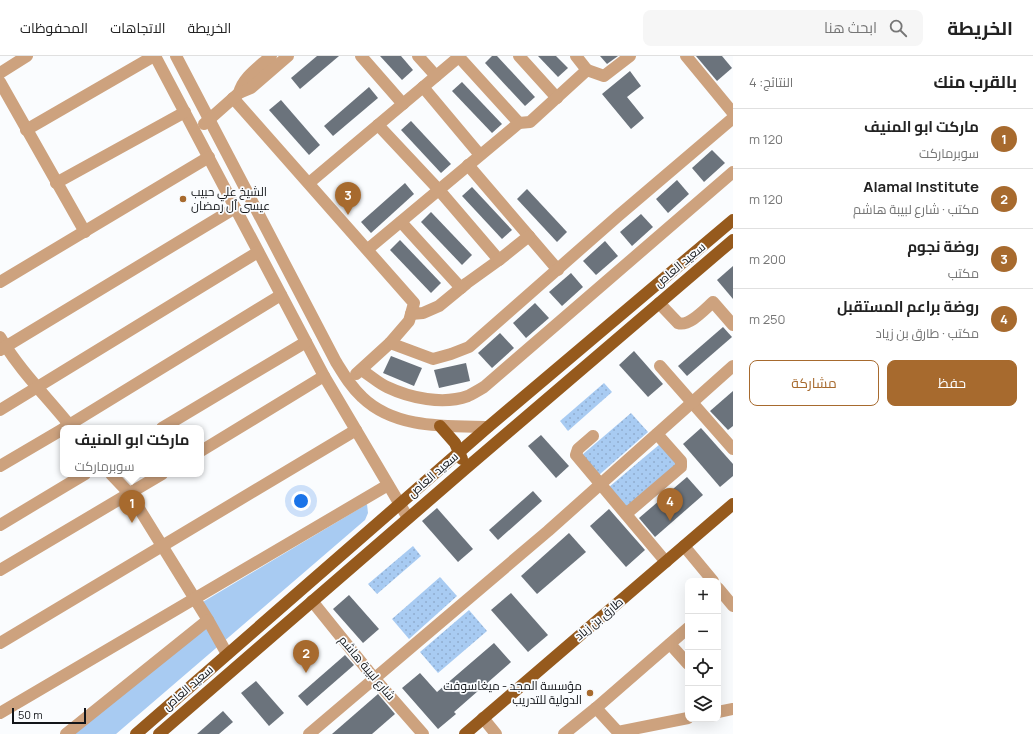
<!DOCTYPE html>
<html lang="ar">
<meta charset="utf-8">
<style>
:root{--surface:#fff;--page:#f6f6f6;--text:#222;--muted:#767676;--line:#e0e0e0;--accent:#a76a2e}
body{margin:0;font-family:Manrope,Cairo,sans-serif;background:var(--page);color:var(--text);direction:rtl}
.controls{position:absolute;right:12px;bottom:12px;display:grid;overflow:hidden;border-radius:8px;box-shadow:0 4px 16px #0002}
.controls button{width:36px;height:36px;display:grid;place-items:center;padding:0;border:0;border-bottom:1px solid var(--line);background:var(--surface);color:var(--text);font:20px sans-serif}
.scale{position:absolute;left:12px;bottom:10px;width:74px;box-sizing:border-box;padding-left:4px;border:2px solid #121519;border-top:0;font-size:11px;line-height:14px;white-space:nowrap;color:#121519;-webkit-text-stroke:3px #fafcfe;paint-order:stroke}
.you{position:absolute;left:301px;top:445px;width:14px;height:14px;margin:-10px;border:3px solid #fff;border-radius:50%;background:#1a73e8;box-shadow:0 0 0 6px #1a73e833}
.badge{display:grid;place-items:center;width:26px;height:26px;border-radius:50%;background:var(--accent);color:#fff;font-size:13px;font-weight:700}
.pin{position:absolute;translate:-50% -33px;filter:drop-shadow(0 1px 2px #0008)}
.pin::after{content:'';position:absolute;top:21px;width:14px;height:12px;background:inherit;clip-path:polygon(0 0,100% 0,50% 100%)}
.popup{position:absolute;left:60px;top:369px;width:144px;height:52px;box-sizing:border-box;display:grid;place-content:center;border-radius:8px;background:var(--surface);filter:drop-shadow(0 1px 3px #0005);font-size:13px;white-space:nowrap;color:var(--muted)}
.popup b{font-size:15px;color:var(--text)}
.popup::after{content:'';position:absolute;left:50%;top:100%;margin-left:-8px;border:8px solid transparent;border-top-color:var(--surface)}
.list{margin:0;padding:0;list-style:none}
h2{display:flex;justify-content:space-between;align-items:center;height:52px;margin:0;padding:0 16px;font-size:17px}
h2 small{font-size:13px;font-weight:400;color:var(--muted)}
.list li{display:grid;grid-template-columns:26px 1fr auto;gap:12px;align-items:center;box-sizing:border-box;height:60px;padding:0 16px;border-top:1px solid var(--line)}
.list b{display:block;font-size:15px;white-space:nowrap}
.list p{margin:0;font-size:13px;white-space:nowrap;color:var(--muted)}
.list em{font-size:13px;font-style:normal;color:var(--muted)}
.actions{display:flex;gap:8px;padding:12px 16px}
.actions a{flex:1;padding:9px 0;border:1px solid var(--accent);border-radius:8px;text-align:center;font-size:14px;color:var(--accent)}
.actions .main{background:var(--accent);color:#fff}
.icon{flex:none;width:22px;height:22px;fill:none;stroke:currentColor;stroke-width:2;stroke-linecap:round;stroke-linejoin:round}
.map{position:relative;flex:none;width:733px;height:678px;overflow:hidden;direction:ltr}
header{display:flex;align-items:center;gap:24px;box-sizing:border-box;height:56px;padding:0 20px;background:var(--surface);border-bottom:1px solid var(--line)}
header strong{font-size:19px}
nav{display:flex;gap:22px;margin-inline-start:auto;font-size:14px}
.search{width:280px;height:36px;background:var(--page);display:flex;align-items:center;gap:10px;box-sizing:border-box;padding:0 14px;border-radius:8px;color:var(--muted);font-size:15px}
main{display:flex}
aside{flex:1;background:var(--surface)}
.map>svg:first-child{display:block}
.green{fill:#a8cbf2}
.garden{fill:url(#garden-dots)}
.building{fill:#6b737c}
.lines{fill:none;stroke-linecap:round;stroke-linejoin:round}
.minor{stroke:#cda27e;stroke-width:12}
.major{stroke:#965a1d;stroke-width:12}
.poi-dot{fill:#a76a2e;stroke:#fafcfe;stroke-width:1.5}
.labels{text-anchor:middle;stroke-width:3.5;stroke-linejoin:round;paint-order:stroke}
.poi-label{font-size:12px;fill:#121519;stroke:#fafcfe;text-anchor:start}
.street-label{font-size:12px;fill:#121519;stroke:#fafcfe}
</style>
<header>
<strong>الخريطة</strong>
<div class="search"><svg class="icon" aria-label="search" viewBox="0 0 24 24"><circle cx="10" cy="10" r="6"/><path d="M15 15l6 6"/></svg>ابحث هنا</div>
<nav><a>الخريطة</a><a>الاتجاهات</a><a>المحفوظات</a></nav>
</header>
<main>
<aside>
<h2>بالقرب منك<small>النتائج: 4</small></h2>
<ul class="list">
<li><span class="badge">1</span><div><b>ماركت ابو المنيف</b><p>سوبرماركت</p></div><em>120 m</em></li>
<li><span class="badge">2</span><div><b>Alamal Institute</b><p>مكتب · شارع لبيبة هاشم</p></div><em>120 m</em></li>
<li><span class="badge">3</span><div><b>روضة نجوم</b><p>مكتب</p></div><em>200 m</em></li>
<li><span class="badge">4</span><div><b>روضة براعم المستقبل</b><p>مكتب · طارق بن زياد</p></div><em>250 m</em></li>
</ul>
<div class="actions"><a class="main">حفظ</a><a>مشاركة</a></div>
</aside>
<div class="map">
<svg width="733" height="678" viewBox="0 0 733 678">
<defs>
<pattern id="garden-dots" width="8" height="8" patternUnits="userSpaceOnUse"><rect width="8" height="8" fill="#a8cbf2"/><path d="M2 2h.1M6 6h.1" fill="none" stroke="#90adcf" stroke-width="1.8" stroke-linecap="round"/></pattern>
</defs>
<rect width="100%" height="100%" fill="#fafcfe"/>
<polygon class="green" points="367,448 368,457 365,464 116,678 71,678 212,564 201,547"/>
<g class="garden">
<polygon points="604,327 612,336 568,375 560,365"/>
<polygon points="631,357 648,376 599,419 582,399"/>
<polygon points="660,388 677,408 626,451 609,431"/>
<polygon points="413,490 421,500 377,538 368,528"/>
<polygon points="440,521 457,540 409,583 392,563"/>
<polygon points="469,554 487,575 438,617 420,596"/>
</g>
<g class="building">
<polygon points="317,0 339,0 300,33 291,22"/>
<polygon points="380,0 401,0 413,14 402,24"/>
<polygon points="492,0 497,0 535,41 525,50 485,7"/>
<polygon points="538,0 556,0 568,12 558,21"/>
<polygon points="600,0 618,0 607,8"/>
<polygon points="696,0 722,0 732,12 717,25"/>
<polygon points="630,15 641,30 627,41 644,62 631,73 602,38"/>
<polygon points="462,26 502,68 492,77 452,35"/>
<polygon points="369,31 378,42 333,80 324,70"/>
<polygon points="281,44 320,89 309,99 269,54"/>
<polygon points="411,65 451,108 441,117 401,74"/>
<polygon points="712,94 725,107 704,126 692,112"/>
<polygon points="677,124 689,138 668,157 656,143"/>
<polygon points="405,127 414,138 371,177 361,166"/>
<polygon points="472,131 512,174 502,183 462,140"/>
<polygon points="527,133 567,176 557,186 517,143"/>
<polygon points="431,156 472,199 462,209 421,166"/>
<polygon points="641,158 653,171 632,190 620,176"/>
<polygon points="400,184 441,227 431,237 390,194"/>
<polygon points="605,185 618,200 596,219 583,205"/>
<polygon points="733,210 733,243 717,224"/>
<polygon points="571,217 583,231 562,250 549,236"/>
<polygon points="535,247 549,262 526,282 513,267"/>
<polygon points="723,271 732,281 687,320 678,310"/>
<polygon points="500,277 514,292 492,312 478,297"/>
<polygon points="634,295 663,328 648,341 619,309"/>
<polygon points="391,300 422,312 414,330 383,317"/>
<polygon points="466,307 470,325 439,332 434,314"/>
<polygon points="733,335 733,370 728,374 710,355"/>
<polygon points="701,372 733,408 733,420 720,431 683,388"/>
<polygon points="541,379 569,410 556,422 528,390"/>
<polygon points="687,421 703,439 655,481 639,462"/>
<polygon points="533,435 542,445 498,484 489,474"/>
<polygon points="437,452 473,493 458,506 422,465"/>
<polygon points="609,453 645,494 626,511 590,470"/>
<polygon points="569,477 586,496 537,538 521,520"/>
<polygon points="511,537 548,579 528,596 491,554"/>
<polygon points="349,539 379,573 363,587 333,553"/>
<polygon points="494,587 511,606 454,656 456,658 438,673 402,632 420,617 437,636"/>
<polygon points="345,599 354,609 307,650 298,640"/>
<polygon points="256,625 284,657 269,670 241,637"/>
<polygon points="378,638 395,658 372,678 332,678"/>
<polygon points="223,655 233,666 219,678 197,678"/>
</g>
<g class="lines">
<g class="minor">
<polyline points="155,0 324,320 408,462"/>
<path d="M176,0L336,306C344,319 351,331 362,341C395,373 445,370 488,371"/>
<polyline points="361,0 403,48"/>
<polyline points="418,0 436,20"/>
<polyline points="519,0 557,42"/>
<polyline points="576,0 587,14"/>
<polyline points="686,0 733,57"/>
<polyline points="459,1 519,67"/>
<polyline points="0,17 27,0"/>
<polyline points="0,26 85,176"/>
<polyline points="423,31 480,99"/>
<path d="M239,37C243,21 259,11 271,0"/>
<polyline points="233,42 414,247 409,265 390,287 356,318"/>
<polyline points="204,68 239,37 251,32 288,0"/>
<polyline points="378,69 439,134 499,204 467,227 439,250 423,257 411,258"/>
<polyline points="26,74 154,0"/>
<polyline points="468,109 558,214"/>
<polyline points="56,127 185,56"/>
<polyline points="309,127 460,0"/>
<polyline points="401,166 461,232"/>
<polyline points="368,193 519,67 530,66 587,14 604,20 630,0"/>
<polyline points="499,204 529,180"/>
<polyline points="0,226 209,101"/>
<path d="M659,247L678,267C689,271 705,253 713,246L733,269"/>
<path d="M0,281C20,315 48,342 72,372"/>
<polyline points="390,287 433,303 451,298 469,291 618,160 733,62"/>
<polyline points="0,294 235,152"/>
<polyline points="660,310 733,393"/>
<path d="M361,314C370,319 378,327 387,331C410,342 443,349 468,340C474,337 479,334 484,331L733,116"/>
<polyline points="0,354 258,196"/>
<polyline points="64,372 281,239"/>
<polyline points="162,372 306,286"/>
<polyline points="593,380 578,393 576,399 666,506"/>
<polyline points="201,395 324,320"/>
<polyline points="0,410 63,373"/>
<polyline points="111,418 130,438 208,564 227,598"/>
<polyline points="626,458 681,411 681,405 657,378"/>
<polyline points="0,469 85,418"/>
<polyline points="684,490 713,525"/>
<polyline points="0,514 162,418"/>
<polyline points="718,532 733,550"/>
<polyline points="312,545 374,622 423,678"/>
<polyline points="0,587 356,374"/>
<polyline points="670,588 688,608"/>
<polyline points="596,652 618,676 688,662"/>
<polyline points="718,656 733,653"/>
<polyline points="0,657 388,429"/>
<polyline points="483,662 496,678"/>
<polyline points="66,678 208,564"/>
<polyline points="309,678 548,475 733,310"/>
<polyline points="564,678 596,652 688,572"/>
</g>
<g class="major">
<polyline points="440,370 455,387 462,403"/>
<polyline points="136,678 488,371 733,164"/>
<polyline points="159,678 464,414 733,184"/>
<polyline points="465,678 733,448"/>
</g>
</g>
<g class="poi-dot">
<circle cx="183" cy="143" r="4"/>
<circle cx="590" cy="637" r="4"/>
</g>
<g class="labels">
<g class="poi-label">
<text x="191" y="140">الشيخ علي حبيب<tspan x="191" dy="14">عيسى ٱل رمضان</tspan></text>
<text x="582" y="634" text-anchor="end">مؤسسة المجد - ميغاسوفت<tspan x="582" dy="14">الدولية للتدريب</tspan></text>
</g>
<g class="street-label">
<text transform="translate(680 209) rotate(-40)" y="4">سعيد العاص</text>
<text transform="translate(433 419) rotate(-41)" y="4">سعيد العاص</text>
<text transform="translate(599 563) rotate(-40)" y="4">طارق بن زياد</text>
<text transform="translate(367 612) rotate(50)" y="4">شارع لبيبة هاشم</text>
<text transform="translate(188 632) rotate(-41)" y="4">سعيد العاص</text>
</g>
</g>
</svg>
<div class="controls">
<button>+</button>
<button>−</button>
<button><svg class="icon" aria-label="locate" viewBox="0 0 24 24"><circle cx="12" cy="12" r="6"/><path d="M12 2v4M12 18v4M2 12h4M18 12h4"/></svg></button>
<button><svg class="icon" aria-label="layers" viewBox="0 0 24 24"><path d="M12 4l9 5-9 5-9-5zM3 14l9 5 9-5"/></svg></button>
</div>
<div class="scale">50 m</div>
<div class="you"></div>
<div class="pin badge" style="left:132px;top:467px">1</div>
<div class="popup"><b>ماركت ابو المنيف</b>سوبرماركت</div>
<div class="pin badge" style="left:306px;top:617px">2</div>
<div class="pin badge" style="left:348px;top:159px">3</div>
<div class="pin badge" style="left:670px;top:465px">4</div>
</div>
</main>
